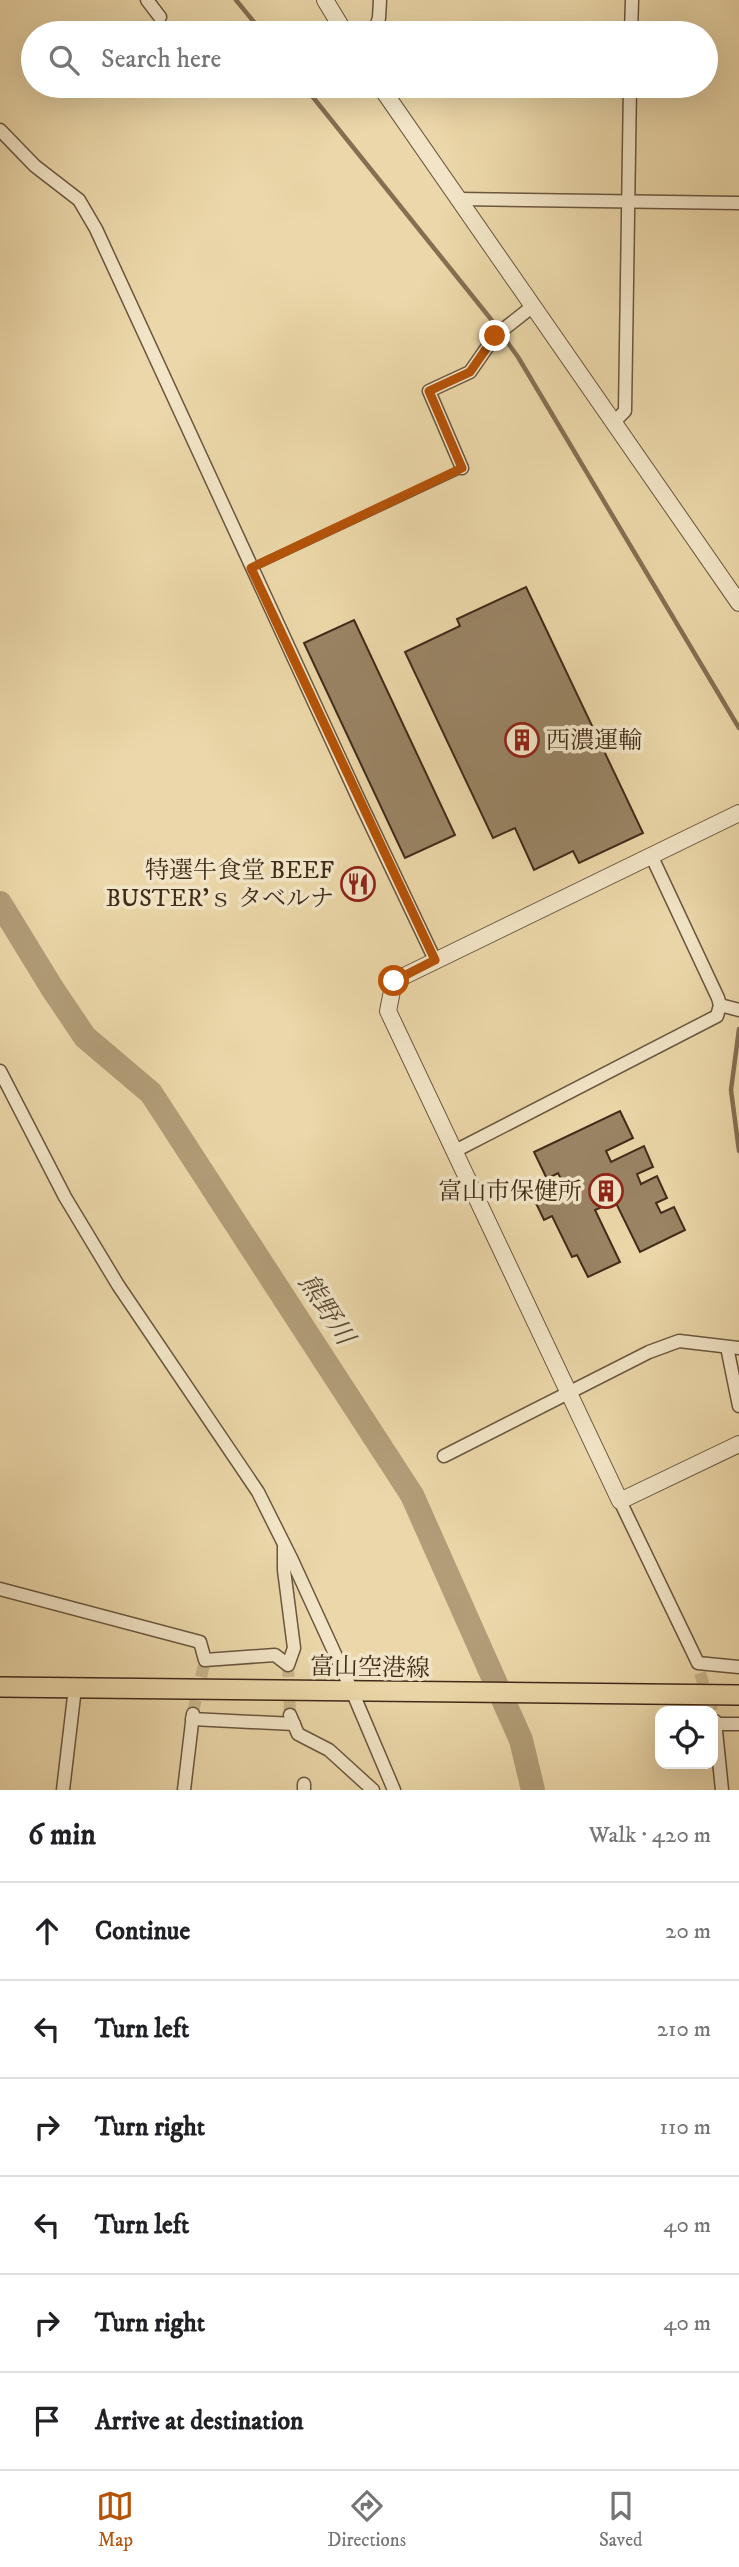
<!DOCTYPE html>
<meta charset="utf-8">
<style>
:root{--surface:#fff;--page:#f6f6f6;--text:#202124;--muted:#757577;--line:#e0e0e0;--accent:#b45309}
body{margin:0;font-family:"IM FELL DW Pica","Noto Serif JP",serif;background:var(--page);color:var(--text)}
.controls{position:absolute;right:21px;bottom:21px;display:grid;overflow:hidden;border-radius:14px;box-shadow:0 7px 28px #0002}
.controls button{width:63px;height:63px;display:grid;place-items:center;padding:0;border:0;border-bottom:2px solid var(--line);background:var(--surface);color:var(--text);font:35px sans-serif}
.stop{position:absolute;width:21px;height:21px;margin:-16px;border:5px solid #b45309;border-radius:50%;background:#fff}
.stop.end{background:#b45309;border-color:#fff;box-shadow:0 2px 7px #0008}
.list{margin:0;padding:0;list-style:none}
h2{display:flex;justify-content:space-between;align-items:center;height:91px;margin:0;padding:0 28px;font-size:30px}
h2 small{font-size:23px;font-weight:400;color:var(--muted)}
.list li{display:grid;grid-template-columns:46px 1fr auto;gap:21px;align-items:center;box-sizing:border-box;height:98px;padding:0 28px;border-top:2px solid var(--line)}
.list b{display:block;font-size:26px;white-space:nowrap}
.list em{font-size:23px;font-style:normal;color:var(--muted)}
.icon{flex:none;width:38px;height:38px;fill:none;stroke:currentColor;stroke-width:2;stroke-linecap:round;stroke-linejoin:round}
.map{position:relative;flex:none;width:739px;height:1790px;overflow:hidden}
.search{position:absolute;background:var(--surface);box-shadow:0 7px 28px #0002;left:21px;right:21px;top:21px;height:77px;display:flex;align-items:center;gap:18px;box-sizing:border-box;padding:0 24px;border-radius:38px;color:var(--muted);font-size:26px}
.sheet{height:679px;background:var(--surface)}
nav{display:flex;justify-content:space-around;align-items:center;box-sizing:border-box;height:98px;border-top:2px solid var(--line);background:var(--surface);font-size:19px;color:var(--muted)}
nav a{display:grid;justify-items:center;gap:4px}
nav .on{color:var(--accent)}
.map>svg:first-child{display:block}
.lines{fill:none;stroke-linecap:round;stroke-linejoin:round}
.stream{stroke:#846f52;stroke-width:4.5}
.river{stroke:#b19d78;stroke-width:24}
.building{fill:#998464;stroke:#402b1a;stroke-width:2}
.minor-tunnel{stroke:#c9b58c;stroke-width:12;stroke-dasharray:12 6;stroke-linecap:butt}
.service-casing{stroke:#6b563e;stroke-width:9}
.minor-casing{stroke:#6b563e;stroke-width:15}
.tertiary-casing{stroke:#6b563e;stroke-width:18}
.primary-casing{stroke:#402b1a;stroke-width:22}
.service{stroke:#f2e5c7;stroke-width:6}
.minor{stroke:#f2e5c7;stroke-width:12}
.tertiary{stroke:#f2e5c7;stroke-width:16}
.primary{stroke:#ebd7a9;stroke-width:19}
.route{stroke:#b45309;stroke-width:9}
.labels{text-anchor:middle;stroke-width:7;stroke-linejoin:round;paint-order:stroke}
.poi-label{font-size:24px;fill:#402b1a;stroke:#f2e5c7;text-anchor:end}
.street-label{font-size:24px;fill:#402b1a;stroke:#f2e5c7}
.water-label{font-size:26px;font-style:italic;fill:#5c4832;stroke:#f2e5c7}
</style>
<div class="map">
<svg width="739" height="1790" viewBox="0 0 739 1790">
<rect width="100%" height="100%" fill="#ebd7a9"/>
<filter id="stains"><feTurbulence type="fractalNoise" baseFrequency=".00286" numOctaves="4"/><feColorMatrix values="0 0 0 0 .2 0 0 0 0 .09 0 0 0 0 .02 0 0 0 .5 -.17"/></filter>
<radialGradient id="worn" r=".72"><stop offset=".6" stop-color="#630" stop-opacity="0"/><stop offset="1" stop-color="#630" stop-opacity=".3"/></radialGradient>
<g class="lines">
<g class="stream">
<polyline points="236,0 263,33"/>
<polyline points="304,86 490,318 518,357 739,728"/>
<polyline points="739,1029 731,1090 739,1151"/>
</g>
<polyline class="river" points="0,903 52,988 85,1037 151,1093 412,1495 521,1740 533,1790"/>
</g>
<g class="building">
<polygon points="526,587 643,833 579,863 573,851 534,870 515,828 493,838 405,652 460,626 457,619"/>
<polygon points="354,620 455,835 405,858 304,643"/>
<polygon points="620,1111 633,1138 606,1151 611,1162 644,1146 653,1167 637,1174 641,1184 657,1176 667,1198 656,1203 661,1213 674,1207 685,1230 640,1252 615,1201 595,1210 620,1262 588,1277 577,1255 572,1257 552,1216 544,1220 533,1197 563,1183 558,1173 547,1179 534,1152"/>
</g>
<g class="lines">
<g class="minor-tunnel">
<polyline points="288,1665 290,1715"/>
<polyline points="700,1673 712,1711"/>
<polyline points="193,1712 205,1660"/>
</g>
<g class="service-casing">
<polyline id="service" points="251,568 462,469"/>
</g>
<g class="minor-casing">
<g id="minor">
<polyline points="147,0 160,17"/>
<polyline points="374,33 379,18 380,0"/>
<polyline points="631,33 632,0"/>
<polyline points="0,130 35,166 79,200 96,229 360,802 435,960"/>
<polyline points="459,199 739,203"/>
<polyline points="614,422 625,411 630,86"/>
<polyline points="462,468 429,391 470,372 495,336 533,306"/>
<polyline points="720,1005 739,1010"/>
<polyline points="0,1071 65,1197 118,1285 258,1492 292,1560 352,1691 394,1790"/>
<polyline points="455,1151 717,1016 720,1005 718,998 651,855"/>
<polyline points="727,1347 739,1406"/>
<polyline points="444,1456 649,1352 679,1341 739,1348"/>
<polyline points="620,1501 698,1663 739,1667"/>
<polyline points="0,1589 200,1642 205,1660 275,1655 288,1665 294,1648 284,1570 284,1545"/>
<polyline points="290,1715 298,1734 329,1750 373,1790"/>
<polyline points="192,1719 294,1724"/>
<polyline points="715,1721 722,1790"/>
<polyline points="715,1724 739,1724"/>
<polyline points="304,1784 304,1790"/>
<polyline points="63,1790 75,1688"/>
<polyline points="184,1790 193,1714"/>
</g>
</g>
<g class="tertiary-casing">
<g id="tertiary">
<polyline points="325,0 345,33"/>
<polyline points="380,86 739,603"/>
<polyline points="739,813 394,981 388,1011 620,1501 739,1444"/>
</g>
</g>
<g class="primary-casing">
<polyline id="primary" points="0,1687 739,1695"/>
</g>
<use href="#service" class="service"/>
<use href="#minor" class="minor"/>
<use href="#tertiary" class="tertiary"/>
<use href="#primary" class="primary"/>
</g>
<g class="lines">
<polyline class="route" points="394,981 435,960 251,568 462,468 429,391 470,372 495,336"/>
</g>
<defs>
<g id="building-ring" transform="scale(1.75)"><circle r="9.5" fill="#f2e5c7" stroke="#8f2418" stroke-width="1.5"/><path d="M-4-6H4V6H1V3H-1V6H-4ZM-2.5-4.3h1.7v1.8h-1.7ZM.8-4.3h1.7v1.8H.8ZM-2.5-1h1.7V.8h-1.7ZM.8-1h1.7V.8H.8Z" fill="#8f2418"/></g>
<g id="restaurant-ring" transform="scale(1.75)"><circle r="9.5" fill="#f2e5c7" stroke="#8f2418" stroke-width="1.5"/><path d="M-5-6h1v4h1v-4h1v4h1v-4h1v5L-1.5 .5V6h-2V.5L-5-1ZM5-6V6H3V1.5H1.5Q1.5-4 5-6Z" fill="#8f2418"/></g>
</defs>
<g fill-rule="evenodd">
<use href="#building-ring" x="522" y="740"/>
<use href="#restaurant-ring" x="358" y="884"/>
<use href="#building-ring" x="606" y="1191"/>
</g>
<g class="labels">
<g class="poi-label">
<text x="546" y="748" text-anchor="start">西濃運輸</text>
<text x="334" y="878">特選牛食堂 BEEF<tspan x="334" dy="28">BUSTER'ｓ タベルナ</tspan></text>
<text x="582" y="1199">富山市保健所</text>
</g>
<g class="street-label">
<text transform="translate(370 1667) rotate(1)" y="8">富山空港線</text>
</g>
<g class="water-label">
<text transform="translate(327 1309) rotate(57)" y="9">熊野川</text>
</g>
</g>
<rect width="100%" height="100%" filter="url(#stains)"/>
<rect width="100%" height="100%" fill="url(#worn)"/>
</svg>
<div class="controls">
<button><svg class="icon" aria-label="locate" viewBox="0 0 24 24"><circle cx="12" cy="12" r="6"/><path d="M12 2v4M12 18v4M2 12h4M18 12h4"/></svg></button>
</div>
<div class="stop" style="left:394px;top:981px"></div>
<div class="stop end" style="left:495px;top:336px"></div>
<div class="search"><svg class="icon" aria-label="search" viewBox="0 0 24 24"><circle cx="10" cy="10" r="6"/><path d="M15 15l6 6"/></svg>Search here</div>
</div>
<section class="sheet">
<h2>6 min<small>Walk · 420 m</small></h2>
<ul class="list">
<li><svg class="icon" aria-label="ahead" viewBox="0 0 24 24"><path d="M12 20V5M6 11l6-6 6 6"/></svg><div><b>Continue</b></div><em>20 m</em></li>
<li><svg class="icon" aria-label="left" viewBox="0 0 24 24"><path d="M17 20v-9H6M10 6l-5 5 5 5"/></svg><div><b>Turn left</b></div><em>210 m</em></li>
<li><svg class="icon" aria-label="right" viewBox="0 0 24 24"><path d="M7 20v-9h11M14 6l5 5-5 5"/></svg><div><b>Turn right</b></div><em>110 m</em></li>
<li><svg class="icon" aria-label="left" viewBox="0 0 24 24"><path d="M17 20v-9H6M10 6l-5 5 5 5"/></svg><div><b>Turn left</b></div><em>40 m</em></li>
<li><svg class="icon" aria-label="right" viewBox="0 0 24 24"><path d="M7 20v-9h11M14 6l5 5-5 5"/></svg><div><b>Turn right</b></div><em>40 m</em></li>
<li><svg class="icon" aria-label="arrive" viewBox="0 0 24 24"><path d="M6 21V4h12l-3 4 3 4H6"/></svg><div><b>Arrive at destination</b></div></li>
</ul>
</section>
<nav>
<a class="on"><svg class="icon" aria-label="map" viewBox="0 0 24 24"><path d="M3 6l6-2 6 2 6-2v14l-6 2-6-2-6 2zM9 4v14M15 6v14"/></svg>Map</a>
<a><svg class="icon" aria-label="directions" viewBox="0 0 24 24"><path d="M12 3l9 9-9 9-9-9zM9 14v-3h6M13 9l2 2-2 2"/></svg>Directions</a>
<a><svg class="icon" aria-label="saved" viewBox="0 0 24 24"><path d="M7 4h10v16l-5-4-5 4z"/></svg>Saved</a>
</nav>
